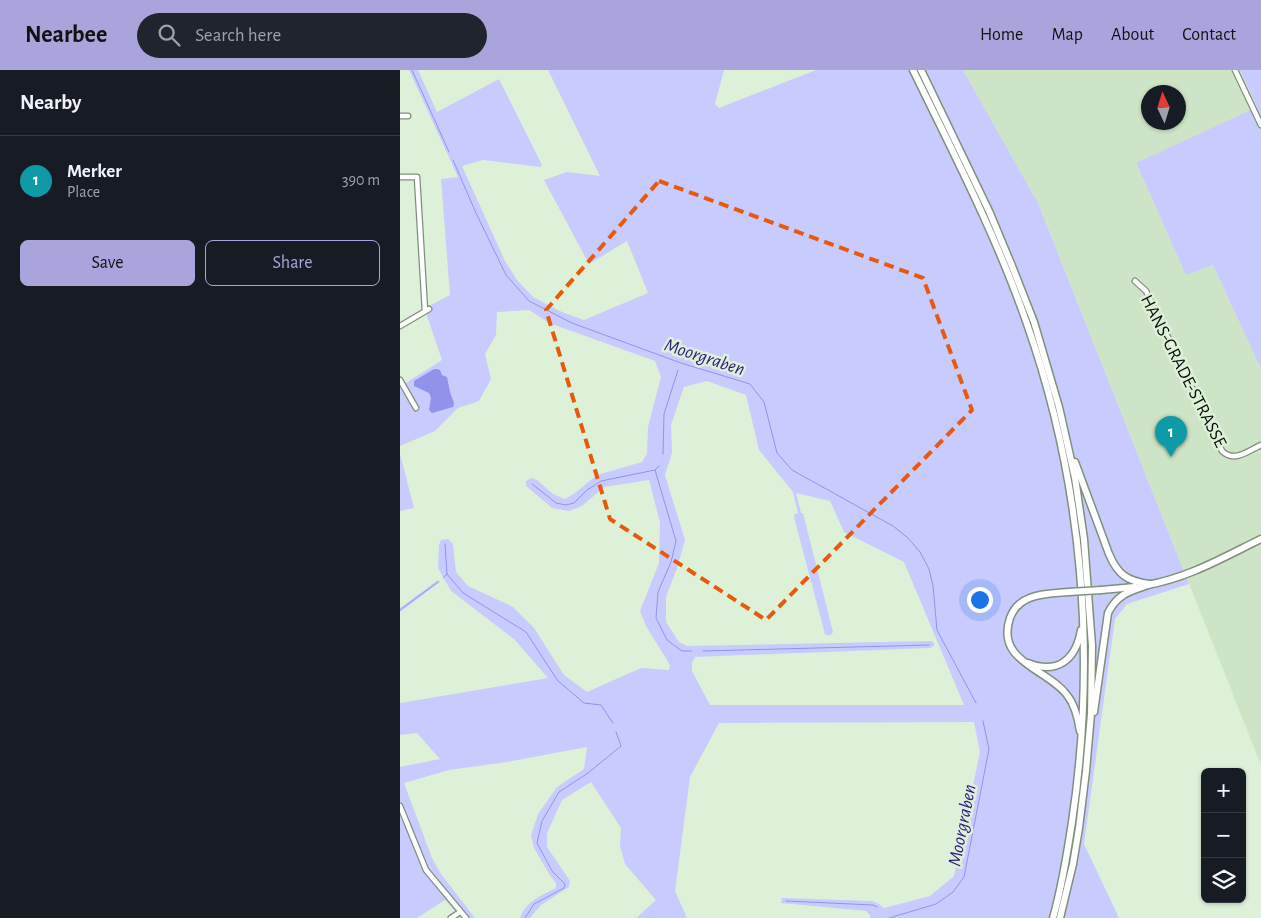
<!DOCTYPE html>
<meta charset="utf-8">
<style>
:root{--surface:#171b24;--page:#20242c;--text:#f1f3f6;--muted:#9ea1a6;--line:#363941;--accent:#a9a4db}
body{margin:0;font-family:"Alegreya Sans",sans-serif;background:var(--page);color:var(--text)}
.controls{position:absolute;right:15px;bottom:15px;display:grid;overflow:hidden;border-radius:8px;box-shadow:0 1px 4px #0004}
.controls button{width:45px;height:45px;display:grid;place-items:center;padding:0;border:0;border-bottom:1px solid var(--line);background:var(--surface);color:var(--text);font:25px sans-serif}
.compass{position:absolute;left:741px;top:15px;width:45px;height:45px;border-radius:50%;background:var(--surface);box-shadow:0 1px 4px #0004;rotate:356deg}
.you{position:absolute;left:579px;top:529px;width:18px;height:18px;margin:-12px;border:4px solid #fff;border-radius:50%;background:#1a73e8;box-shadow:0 0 0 8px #1a73e833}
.badge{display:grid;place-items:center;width:32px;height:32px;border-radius:50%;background:var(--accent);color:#fff;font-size:16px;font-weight:700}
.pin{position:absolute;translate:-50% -41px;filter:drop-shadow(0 1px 2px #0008)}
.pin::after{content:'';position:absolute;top:26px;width:18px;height:15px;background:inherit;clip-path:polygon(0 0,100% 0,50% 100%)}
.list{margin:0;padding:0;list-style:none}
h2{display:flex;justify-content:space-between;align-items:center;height:65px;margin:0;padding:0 20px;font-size:21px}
h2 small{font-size:16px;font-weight:400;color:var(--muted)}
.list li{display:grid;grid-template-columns:32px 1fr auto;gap:15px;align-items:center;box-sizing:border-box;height:90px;padding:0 20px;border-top:1px solid var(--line)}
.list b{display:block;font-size:19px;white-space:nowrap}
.list p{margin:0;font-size:16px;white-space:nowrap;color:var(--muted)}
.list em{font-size:16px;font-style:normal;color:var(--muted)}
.actions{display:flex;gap:10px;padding:15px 20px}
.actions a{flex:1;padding:11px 0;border:1px solid var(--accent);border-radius:8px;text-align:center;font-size:18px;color:var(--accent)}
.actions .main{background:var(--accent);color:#111}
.icon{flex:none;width:28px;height:28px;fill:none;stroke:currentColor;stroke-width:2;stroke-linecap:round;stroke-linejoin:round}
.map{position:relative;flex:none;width:861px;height:848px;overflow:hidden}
header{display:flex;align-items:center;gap:30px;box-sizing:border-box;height:70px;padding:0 25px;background:var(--accent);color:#111}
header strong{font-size:24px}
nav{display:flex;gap:28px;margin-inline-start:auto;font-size:18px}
.search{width:350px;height:45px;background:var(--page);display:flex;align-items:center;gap:12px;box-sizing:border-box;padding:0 18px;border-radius:28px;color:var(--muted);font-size:19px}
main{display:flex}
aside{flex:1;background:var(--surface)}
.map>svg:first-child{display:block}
.built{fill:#cde5c6;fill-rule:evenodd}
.green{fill:#c8cbfe;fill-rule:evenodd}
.water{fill:#9193eb}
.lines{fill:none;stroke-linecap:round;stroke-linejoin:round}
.stream{stroke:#9193eb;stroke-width:1}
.minor-casing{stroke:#7f917a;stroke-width:7}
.highway-casing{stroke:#7f917a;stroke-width:9}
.minor{stroke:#fff;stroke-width:4.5}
.highway{stroke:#fff;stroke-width:6}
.highway-bridge-casing{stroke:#7f917a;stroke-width:9;stroke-linecap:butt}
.highway-bridge{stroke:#fff;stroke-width:6}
.marked{fill:none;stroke:#e8590c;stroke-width:4;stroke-dasharray:10 6;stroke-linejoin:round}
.labels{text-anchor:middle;stroke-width:5;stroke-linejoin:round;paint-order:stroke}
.street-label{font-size:18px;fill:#080e07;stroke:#ddf1d8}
.water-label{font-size:19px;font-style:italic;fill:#2d1a80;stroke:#ddf1d8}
</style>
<header>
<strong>Nearbee</strong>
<div class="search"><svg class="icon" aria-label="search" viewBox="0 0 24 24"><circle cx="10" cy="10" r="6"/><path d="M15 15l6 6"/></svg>Search here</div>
<nav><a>Home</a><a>Map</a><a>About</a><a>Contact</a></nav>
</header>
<main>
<aside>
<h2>Nearby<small></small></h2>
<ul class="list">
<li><span class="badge" style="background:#0f9aa8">1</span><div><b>Merker</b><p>Place</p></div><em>390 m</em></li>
</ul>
<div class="actions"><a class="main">Save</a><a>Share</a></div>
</aside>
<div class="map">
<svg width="861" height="848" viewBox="0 0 861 848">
<rect width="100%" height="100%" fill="#ddf1d8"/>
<path class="built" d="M563,0H840L857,37L736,94L786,204L813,195L861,299V695L638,133ZM748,22H778V52H748Z"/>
<g class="green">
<path d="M9,0H18L37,42L99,9L142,95L140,97L83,90L62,96L105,191L117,210L133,227L162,242L184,250L248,223L227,171L189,194L144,110L167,102L200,106L148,0H324L315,34L319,38L416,0H563L638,133L789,514L727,534L715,549L684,774L719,848H469L471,846L466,841L381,833L382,828L472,831L479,834L484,838L530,826L554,806L580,682L574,652L319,653L290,707L275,821L287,848H236L256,830L225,794L220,776L221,758L191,712L162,730L147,763V777L170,811L169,817L141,835L130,848H120C125,832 142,825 156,818V813L149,804L134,778L131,765L138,744L157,717L184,699L187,677L107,692L49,700L4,713L32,788L41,804L75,848H63L62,846L59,848H46L55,843V841L45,830L17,848H0V697L40,689L17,663L0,665V633L148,608L114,569L51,521L38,498L39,475L41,470L48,469L53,474L56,502L68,516L113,537L134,558L164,605L187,622L241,598L269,600L270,595L246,556L240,541L259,493L260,452L249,410L204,417L182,436L169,441L152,438L126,416V411L131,408L137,410L153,424L165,429L175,423L197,405L242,392L247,384L248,357L261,307L255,291L149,253L129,240L97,242L96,265L85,284L91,309L79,331L58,338L35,361L0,376V314L1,316L42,290L27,246V237L50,225L41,109L58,107ZM307,311L346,325L359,380L393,422L398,443L395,444L394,447L425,564L427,565H431L433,562L403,443H401L396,423L430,431L444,462L504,492L564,635H310L292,601V593L295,587L530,578L534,576V573L532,571L287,576L279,572L266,552V527L277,498L285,470L265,405L272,383L271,355L284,317Z"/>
<polygon points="840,0 861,0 861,299 813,195 786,205 736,93 857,37"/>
<polygon points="0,384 14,438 0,441"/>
<polygon points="38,510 40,512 0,542 0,538"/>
</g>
<polygon class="water" points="34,299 37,299 40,300 42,305 47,307 50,322 54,333 53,337 32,343 29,340 31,328 29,323 14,316 14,311"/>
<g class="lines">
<g class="stream">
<polyline points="12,0 49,82"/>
<polyline points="53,90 76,143 106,205 129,231 172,253 281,293 350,314 364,332 377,383 392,400 493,456 508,468 520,482 529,499 533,516 537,560 576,633"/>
<polyline points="263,384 264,344 278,300"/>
<polyline points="259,396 255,400 276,471 271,492 258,522 256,548 267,570 282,581 292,581"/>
<polyline points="132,414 156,433 166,435 174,433 187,420 201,411 255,400"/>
<polyline points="45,474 47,504 63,523 126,562 158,611 184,633 201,635 213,653"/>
<polyline points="43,508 47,504"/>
<polyline points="0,540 38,512"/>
<polyline points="303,581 529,575"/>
<polyline points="386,831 473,835 477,837"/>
<polyline points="125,848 134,834 164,818 165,814 152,801 137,773 142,751 159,722 188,703 221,676 216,662"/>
<polyline points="489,848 536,834 553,822 564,807 589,679 583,651"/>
</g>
<g class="minor-casing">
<g id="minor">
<polyline points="835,0 861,55"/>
<polyline points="0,46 8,46"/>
<polyline points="0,107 17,107 25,241"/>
<path d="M735,211L746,221L822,381C834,393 848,381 861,375"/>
<polyline points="0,256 29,239"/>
<polyline points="0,310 16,338"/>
<polyline points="0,736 26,800 66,848"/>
<polyline points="51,848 60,842"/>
</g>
</g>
<g class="highway-casing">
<g id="highway">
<path d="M513,0C554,84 597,167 627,254C683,413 697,586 672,752C667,785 662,817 653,848"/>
<polyline points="521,0 589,141 612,196 634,252 659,337 675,408 684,469 692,576 691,644 686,701 679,758 673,794 660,848"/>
<path d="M675,392L709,484C718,505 727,511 749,514"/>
<path d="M747,515C788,508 824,487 861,469"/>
<polyline points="701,520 735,517"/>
<path d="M669,522C646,524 619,523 610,548C595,592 648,599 667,625C675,635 678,648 680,661"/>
<path d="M628,593C658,605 676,589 681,560"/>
<path d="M694,642L708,543C718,523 731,521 751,514"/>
</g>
</g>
<use href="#minor" class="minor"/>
<use href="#highway" class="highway"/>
<g class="highway-bridge-casing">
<polyline id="highway-bridge" points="669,522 701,520"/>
</g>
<use href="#highway-bridge" class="highway-bridge"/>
</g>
<path class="marked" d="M259,111L523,208L572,340L366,550L210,449L146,240Z"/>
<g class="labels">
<g class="street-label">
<text transform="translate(784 301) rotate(63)" y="6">HANS-GRADE-STRASSE</text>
</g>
<g class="water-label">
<text transform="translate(305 286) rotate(18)" y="7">Moorgraben</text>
<text transform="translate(561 755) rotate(-79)" y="7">Moorgraben</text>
</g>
</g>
</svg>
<div class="controls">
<button>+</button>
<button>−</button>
<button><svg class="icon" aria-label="layers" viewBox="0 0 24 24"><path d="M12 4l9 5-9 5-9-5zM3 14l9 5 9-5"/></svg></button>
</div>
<svg class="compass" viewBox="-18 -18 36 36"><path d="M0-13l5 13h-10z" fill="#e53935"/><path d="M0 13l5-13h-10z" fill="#9ea1a6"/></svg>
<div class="you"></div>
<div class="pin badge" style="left:771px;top:387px;background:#0f9aa8">1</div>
</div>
</main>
